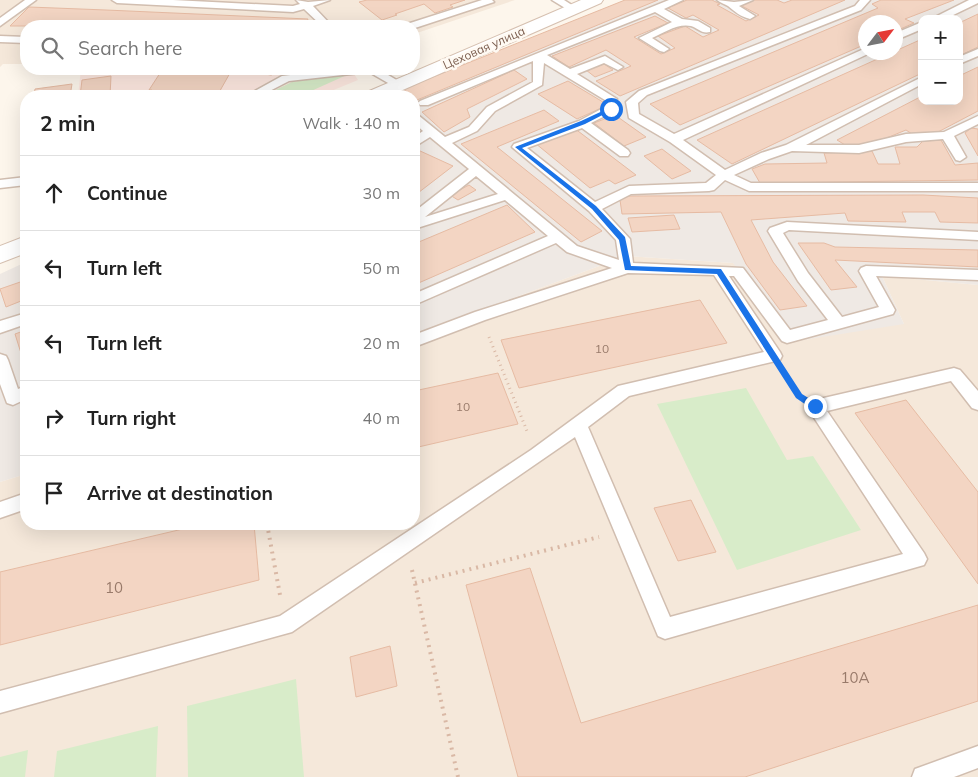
<!DOCTYPE html>
<meta charset="utf-8">
<style>
:root{--surface:#fff;--page:#f6f6f6;--text:#222;--muted:#767676;--line:#e0e0e0}
body{margin:0;font-family:Mulish,sans-serif;background:var(--page);color:var(--text)}
.controls{position:absolute;right:15px;top:15px;display:grid;overflow:hidden;border-radius:10px;box-shadow:0 5px 20px #0002}
.controls button{width:45px;height:45px;display:grid;place-items:center;padding:0;border:0;border-bottom:1px solid var(--line);background:var(--surface);color:var(--text);font:25px sans-serif}
.compass{position:absolute;left:858px;top:15px;width:45px;height:45px;border-radius:50%;background:var(--surface);box-shadow:0 5px 20px #0002;rotate:58deg}
.stop{position:absolute;width:15px;height:15px;margin:-11px;border:4px solid #1a73e8;border-radius:50%;background:#fff}
.stop.end{background:#1a73e8;border-color:#fff;box-shadow:0 1px 5px #0008}
.list{margin:0;padding:0;list-style:none}
h2{display:flex;justify-content:space-between;align-items:center;height:65px;margin:0;padding:0 20px;font-size:21px}
h2 small{font-size:16px;font-weight:400;color:var(--muted)}
.list li{display:grid;grid-template-columns:32px 1fr auto;gap:15px;align-items:center;box-sizing:border-box;height:75px;padding:0 20px;border-top:1px solid var(--line)}
.list b{display:block;font-size:19px;white-space:nowrap}
.list em{font-size:16px;font-style:normal;color:var(--muted)}
.icon{flex:none;width:28px;height:28px;fill:none;stroke:currentColor;stroke-width:2;stroke-linecap:round;stroke-linejoin:round}
.map{position:relative;flex:none;width:978px;height:777px;overflow:hidden}
.search{position:absolute;background:var(--surface);box-shadow:0 5px 20px #0002;left:20px;top:20px;width:400px;height:55px;display:flex;align-items:center;gap:12px;box-sizing:border-box;padding:0 18px;border-radius:20px;color:var(--muted);font-size:19px}
.panel{position:absolute;background:var(--surface);box-shadow:0 5px 20px #0002;left:20px;top:90px;width:400px;height:440px;border-radius:20px}
.map>svg:first-child{display:block}
.residential{fill:#f5e8da}
.commercial{fill:#fde8e0}
.industrial{fill:#efe9e4;fill-rule:evenodd}
.green{fill:#d8ecc9}
.building{fill:#f3d5c3;stroke:#e6bba3}
.lines{fill:none;stroke-linecap:round;stroke-linejoin:round}
.service-casing{stroke:#d1beb0;stroke-width:3}
.secondary-casing{stroke:#d6c0b0;stroke-width:2}
.path-far1{stroke:#d9b8a5;stroke-width:3;stroke-dasharray:1 4;stroke-linecap:butt}
.path{stroke:#d9b8a5;stroke-width:4;stroke-dasharray:2 5;stroke-linecap:butt}
.service{fill:#fff;fill-rule:evenodd}
.secondary{fill:#fff;fill-rule:evenodd}
.route{fill:#1a73e8}
.labels{text-anchor:middle;stroke-width:5;stroke-linejoin:round;paint-order:stroke}
.far-street-label{font-size:12px;fill:#7a5c4d;stroke:#fffaf3}
.number-label{font-size:12px;fill:#987a6a}
.near-number-label{font-size:15px;fill:#987a6a}
</style>
<div class="map">
<svg width="978" height="777" viewBox="0 0 978 777">
<rect width="100%" height="100%" fill="#fdf6ec"/>
<g class="residential">
<polygon points="0,0 515,0 414,34 414,26 26,26 26,64 3,64 0,67"/>
<polygon points="626,256 733,263 904,324 882,276 978,285 978,777 0,777 0,482 26,474 26,524 414,524 414,335"/>
</g>
<polygon class="commercial" points="81,69 351,69 358,80 319,96 78,96"/>
<g class="industrial">
<path d="M625,0H978V285L882,276L904,324L791,342L733,263L626,256L414,335V96H388ZM922,19H959V101H922ZM866,22H896V52H866Z"/>
<polygon points="26,262 26,474 0,482 0,274"/>
</g>
<g class="green">
<polygon points="349,74 300,96 263,96 292,82"/>
<polygon points="746,388 787,460 813,456 861,530 737,570 657,404"/>
<polygon points="296,679 304,777 188,777 187,706"/>
<polygon points="158,726 156,777 54,777 57,751"/>
<polygon points="28,750 25,777 0,777 0,757"/>
</g>
<g class="building">
<polygon points="367,0 465,0 450,5 453,7 435,13 424,4 395,14 397,15 382,20 359,2"/>
<polygon points="625,0 658,0 417,100 403,89"/>
<polygon points="687,0 712,0 720,4 717,5 746,21 759,15 740,5 754,0 777,0 784,3 792,0 845,0 620,96 596,81 631,66 606,50 569,67 552,56 655,16 668,23 634,37 661,54 675,48 658,36 685,26 703,37 719,30 693,15 686,18 668,8"/>
<polygon points="881,0 954,0 905,19 914,23 896,31 896,22 866,22 866,44 680,125 650,104 878,8 872,4"/>
<polygon points="29,7 106,10 308,19 305,26 10,26"/>
<polygon points="978,14 978,47 959,56 959,23"/>
<polygon points="922,39 922,73 732,164 697,140"/>
<polygon points="604,64 613,70 595,77 586,70"/>
<polygon points="978,67 978,111 938,132 912,134 906,130 877,142 850,148 837,140 922,96 922,101 959,101 959,76"/>
<polygon points="257,69 289,69 271,75 265,74"/>
<polygon points="162,70 230,73 217,96 149,95 152,90 149,90"/>
<polygon points="514,70 527,79 467,109 470,117 444,132 422,112"/>
<polygon points="111,76 110,96 80,96 82,80"/>
<polygon points="568,81 608,105 577,119 538,94"/>
<polygon points="72,84 70,96 34,96 35,89"/>
<polygon points="544,110 559,121 497,147 602,231 581,242 461,144"/>
<polygon points="615,115 646,137 624,146 594,123"/>
<polygon points="574,128 636,175 615,184 609,180 590,188 535,143"/>
<polygon points="971,128 978,129 978,156 965,133"/>
<polygon points="941,140 955,165 978,163 978,180 760,183 752,169 765,164 827,163 824,153 872,151 878,164 900,164 895,147 917,147 923,141"/>
<polygon points="662,149 691,171 672,179 644,156"/>
<polygon points="418,150 453,166 414,196 414,153"/>
<polygon points="469,185 476,190 458,200 450,195"/>
<polygon points="923,195 978,198 978,223 940,222 935,212 902,212 906,222 848,221 845,213 751,220 773,262 807,306 780,310 746,264 721,212 622,214 620,200 628,196"/>
<polygon points="507,205 535,232 414,285 414,244"/>
<polygon points="674,215 680,229 632,232 628,218"/>
<polygon points="798,243 824,243 835,247 978,250 978,267 835,260 857,287 831,290"/>
<polygon points="26,280 26,299 6,307 0,289"/>
<polygon points="700,300 727,343 519,388 501,340"/>
<polygon points="26,330 26,369 15,334"/>
<polygon points="498,373 518,424 414,448 414,391"/>
<polygon points="906,400 978,492 978,584 855,413"/>
<polygon points="691,500 716,552 678,561 654,508"/>
<polygon points="204,524 254,524 259,580 0,645 0,572"/>
<polygon points="530,568 581,723 978,605 978,701 745,777 518,777 466,585"/>
<polygon points="390,646 397,686 356,697 350,657"/>
</g>
<g class="lines">
<g class="service-casing">
<g id="service">
<polygon points="25,0 36,0 0,26 0,18"/>
<polygon points="112,0 173,0 293,6 300,4 296,0 308,2 330,0 313,6 332,26 322,26 304,9 293,12 117,3"/>
<polygon points="482,0 492,0 494,2 415,28 414,26 406,26 407,24"/>
<polygon points="552,0 564,0 578,9 576,11 570,11"/>
<path d="M669,0H683L664,9L682,19L698,21L710,28V32C701,34 698,28 691,26C678,23 663,33 652,38L669,49L664,52L660,51L639,38L672,22L655,12L547,55L570,69L605,56L623,67L618,70L604,63L577,74L617,99L615,111L591,123L628,150L630,153L628,156H620L582,128L527,148L595,202L629,186L706,183L716,175L670,142L629,118L626,102L639,91L855,6L860,0H870L861,10L647,95L638,103L639,114L674,134L866,48V52L870,53L683,140L725,170L761,153L786,145L922,77V84L806,145H859L906,134L944,132L978,116V124L954,136L966,157L960,161L956,160L943,139L906,142L859,153L792,151L769,159L734,175L751,183H978V191H749L725,180L714,190L709,191L631,194L602,209L630,239L633,263L743,268L790,330L828,320L798,281L768,231L770,228L787,222L978,232V240L789,230L783,233L808,273L842,317L879,307L859,271L861,268L866,266L978,270V280L876,276L895,310L893,314L787,343L782,341L734,276H729L780,352L782,356L780,360L629,396L588,427L670,617L903,554L807,407L809,402L815,400L954,368L960,370L978,391V410L972,408L951,381L827,411L924,553L927,559L924,565L665,639L658,636L575,437L292,632L0,713V691L280,616L531,450L618,386L764,352L714,275L628,273L485,320L414,347V335L475,312L612,268L567,252L556,243L414,305V294L548,236L505,200L414,229V212L469,169L430,137L414,147V137L423,131L414,123V114L418,115L445,137L469,127L487,107L533,82V61L428,105H420L418,103L420,101ZM544,63L605,100V107L579,121L514,144L512,147L589,211L616,240L619,260L577,246L452,143L477,131L495,111L542,85ZM476,176L498,194L425,217Z"/>
<path d="M717,0L734,2L753,0L739,6L755,16L750,19C739,16 736,12 728,6C725,4 721,3 717,0Z"/>
<polygon points="969,0 978,0 978,3 945,19 931,19"/>
<polygon points="922,22 922,29 896,40 896,33"/>
<polygon points="0,36 26,37 26,43 0,42"/>
<polygon points="978,49 978,56 959,64 959,57"/>
<polygon points="341,69 378,69 405,85 403,87 395,87 369,72 289,81 260,96 246,96 282,76"/>
<polygon points="26,177 26,185 0,188 0,180"/>
<polygon points="26,313 26,324 0,333 0,321"/>
<polygon points="0,354 6,356 8,360 18,389 26,386 26,399 13,405 7,403 0,384"/>
<polygon points="26,493 26,509 0,518 0,502"/>
<polygon points="978,746 978,768 954,777 912,777 915,769"/>
</g>
</g>
<g class="secondary-casing">
<g id="secondary">
<polygon points="581,0 603,0 601,3 389,96 365,96 367,92"/>
<polygon points="26,236 26,253 0,263 0,246"/>
</g>
</g>
<g class="path-far1">
<polyline points="489,337 527,431"/>
<polyline points="786,376 798,394"/>
</g>
<g class="path">
<polyline points="267,524 280,595"/>
<polyline points="412,570 458,777"/>
<polyline points="415,583 599,537"/>
</g>
<use href="#service" class="service"/>
<use href="#secondary" class="secondary"/>
</g>
<polygon class="route" points="609,108 614,109 585,124 522,148 596,206 625,237 631,266 721,269 802,394 818,404 818,409 812,409 796,398 717,274 625,270 619,240 592,209 515,147 581,121"/>
<g class="labels">
<g class="far-street-label">
<text transform="translate(484 48) rotate(-24)" y="4">Цеховая улица</text>
</g>
<g class="number-label">
<text x="602" y="353">10</text>
<text x="463" y="411">10</text>
</g>
<g class="near-number-label">
<text x="114" y="593">10</text>
<text x="855" y="683">10А</text>
</g>
</g>
</svg>
<div class="controls">
<button>+</button>
<button>−</button>
</div>
<svg class="compass" viewBox="-18 -18 36 36"><path d="M0-13l5 13h-10z" fill="#e53935"/><path d="M0 13l5-13h-10z" fill="#767676"/></svg>
<div class="stop" style="left:611px;top:109px"></div>
<div class="stop end" style="left:815px;top:406px"></div>
<div class="search"><svg class="icon" aria-label="search" viewBox="0 0 24 24"><circle cx="10" cy="10" r="6"/><path d="M15 15l6 6"/></svg>Search here</div>
<section class="panel">
<h2>2 min<small>Walk · 140 m</small></h2>
<ul class="list">
<li><svg class="icon" aria-label="ahead" viewBox="0 0 24 24"><path d="M12 20V5M6 11l6-6 6 6"/></svg><div><b>Continue</b></div><em>30 m</em></li>
<li><svg class="icon" aria-label="left" viewBox="0 0 24 24"><path d="M17 20v-9H6M10 6l-5 5 5 5"/></svg><div><b>Turn left</b></div><em>50 m</em></li>
<li><svg class="icon" aria-label="left" viewBox="0 0 24 24"><path d="M17 20v-9H6M10 6l-5 5 5 5"/></svg><div><b>Turn left</b></div><em>20 m</em></li>
<li><svg class="icon" aria-label="right" viewBox="0 0 24 24"><path d="M7 20v-9h11M14 6l5 5-5 5"/></svg><div><b>Turn right</b></div><em>40 m</em></li>
<li><svg class="icon" aria-label="arrive" viewBox="0 0 24 24"><path d="M6 21V4h12l-3 4 3 4H6"/></svg><div><b>Arrive at destination</b></div></li>
</ul>
</section>
</div>
